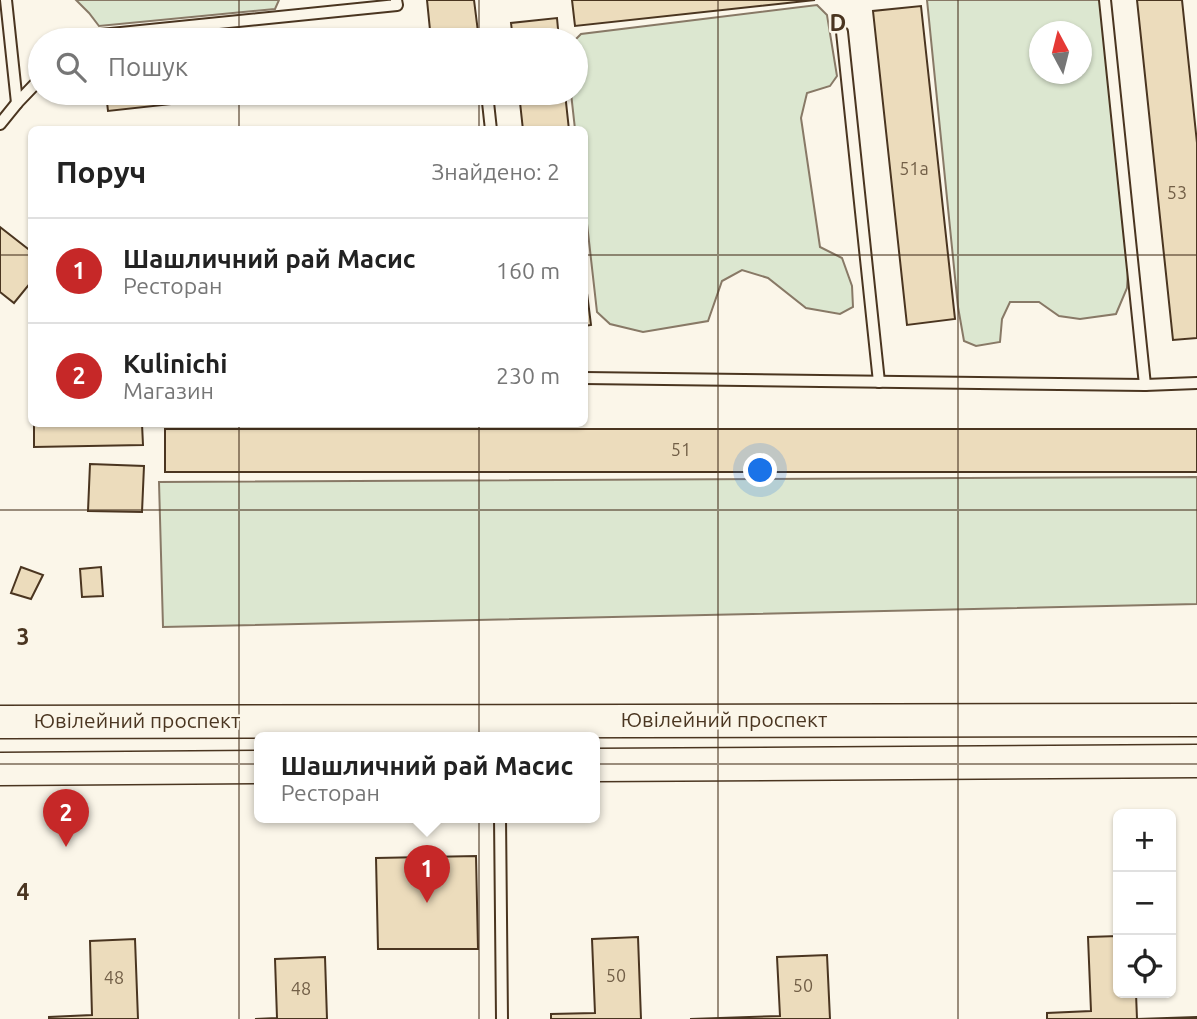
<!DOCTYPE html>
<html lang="uk">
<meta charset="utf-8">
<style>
:root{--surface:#fff;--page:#f2f2f2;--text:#222;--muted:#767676;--line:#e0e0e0;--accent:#c62828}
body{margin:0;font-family:Ubuntu,sans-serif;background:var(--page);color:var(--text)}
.controls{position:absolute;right:21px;bottom:21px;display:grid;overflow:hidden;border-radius:10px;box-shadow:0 2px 5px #0004}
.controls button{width:63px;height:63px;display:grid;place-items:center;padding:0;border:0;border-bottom:2px solid var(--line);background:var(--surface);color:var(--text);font:35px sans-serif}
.compass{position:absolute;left:1029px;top:21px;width:63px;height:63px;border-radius:50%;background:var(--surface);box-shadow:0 2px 5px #0004;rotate:353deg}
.you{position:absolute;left:761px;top:471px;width:24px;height:24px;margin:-18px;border:5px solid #fff;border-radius:50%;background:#1a73e8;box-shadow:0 0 0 10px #1a73e833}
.badge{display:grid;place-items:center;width:46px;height:46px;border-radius:50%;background:var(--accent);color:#fff;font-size:23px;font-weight:700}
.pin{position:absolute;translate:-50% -58px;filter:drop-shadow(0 2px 4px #0008)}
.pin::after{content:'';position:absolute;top:37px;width:24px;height:21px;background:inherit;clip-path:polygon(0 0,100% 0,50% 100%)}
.popup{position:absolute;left:254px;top:732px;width:346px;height:91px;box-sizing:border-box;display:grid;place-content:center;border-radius:10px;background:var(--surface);filter:drop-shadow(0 2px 5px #0005);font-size:23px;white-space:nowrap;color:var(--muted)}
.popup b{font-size:26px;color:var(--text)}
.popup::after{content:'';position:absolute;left:50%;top:100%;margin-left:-14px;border:14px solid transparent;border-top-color:var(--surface)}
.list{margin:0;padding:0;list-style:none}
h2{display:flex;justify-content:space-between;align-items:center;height:91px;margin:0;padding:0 28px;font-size:30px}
h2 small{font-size:23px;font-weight:400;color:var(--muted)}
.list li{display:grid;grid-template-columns:46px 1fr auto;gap:21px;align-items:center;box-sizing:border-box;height:105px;padding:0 28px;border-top:2px solid var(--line)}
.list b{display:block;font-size:26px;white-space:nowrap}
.list p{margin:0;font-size:23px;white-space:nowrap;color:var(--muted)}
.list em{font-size:23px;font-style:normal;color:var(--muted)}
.icon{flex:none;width:38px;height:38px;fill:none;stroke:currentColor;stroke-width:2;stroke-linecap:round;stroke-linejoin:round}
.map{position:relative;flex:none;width:1197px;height:1019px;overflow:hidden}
.search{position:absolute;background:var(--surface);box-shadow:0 2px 5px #0004;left:28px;top:28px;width:560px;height:77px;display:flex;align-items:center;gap:18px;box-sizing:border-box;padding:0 24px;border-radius:38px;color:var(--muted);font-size:26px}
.panel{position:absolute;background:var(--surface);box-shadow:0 2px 5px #0004;left:28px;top:126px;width:560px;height:301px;border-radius:10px}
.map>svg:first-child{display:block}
.green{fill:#dce7d0;stroke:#887966;stroke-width:2;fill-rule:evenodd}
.building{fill:#ecdcbc;stroke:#4a3520;stroke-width:2}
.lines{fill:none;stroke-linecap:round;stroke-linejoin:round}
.lane-casing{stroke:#4a3520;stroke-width:14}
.primary-casing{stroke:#4a3520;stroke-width:35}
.lane{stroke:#fbf6e9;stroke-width:10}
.primary{stroke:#fbf6e9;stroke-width:32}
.grid{fill:none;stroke:#4a3520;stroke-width:2;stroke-opacity:0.55}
.labels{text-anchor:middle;stroke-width:5;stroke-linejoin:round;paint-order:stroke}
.number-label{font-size:18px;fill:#725f47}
.street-label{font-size:21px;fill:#4a3520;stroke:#fbf6e9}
.grid-label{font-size:23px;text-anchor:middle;font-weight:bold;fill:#4a3520;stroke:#fbf6e9;stroke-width:5;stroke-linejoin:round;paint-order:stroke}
</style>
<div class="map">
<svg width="1197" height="1019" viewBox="0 0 1197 1019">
<rect width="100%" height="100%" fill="#fbf6e9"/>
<g class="green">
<polygon points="76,0 279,0 275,9 99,26 89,13"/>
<path d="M927,0H1100L1128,272L1127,288L1116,314L1080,319L1059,316L1039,302H1010L1002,319L1000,342L976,346L964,341L958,307ZM1040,32H1082V74H1040Z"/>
<polygon points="817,5 827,15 837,76 830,86 807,93 801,118 820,247 842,258 852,286 853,307 840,314 806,308 768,278 742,270 722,281 708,321 643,332 610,324 597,312 585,206 584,130 575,129 571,93 576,93 575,40 581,34"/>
<polygon points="1197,477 1197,604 163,627 159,482"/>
</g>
<g class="building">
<polygon points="427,0 474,0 479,40 431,40"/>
<polygon points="572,0 815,0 575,26"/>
<polygon points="1137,0 1182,0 1197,143 1197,338 1173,340"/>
<polygon points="921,6 955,319 907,325 873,11"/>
<polygon points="557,18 559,40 513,40 511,23"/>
<polygon points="413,34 414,40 354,40 384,37"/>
<polygon points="106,93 273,93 108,111"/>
<polygon points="519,93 565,93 569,130 523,130"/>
<polygon points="0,227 32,252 32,281 14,303 0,292"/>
<polygon points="584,269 591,325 584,326"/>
<polygon points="34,424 142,424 143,445 34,447"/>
<rect x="165" y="429" width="1032" height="43"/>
<polygon points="90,464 144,466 142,512 88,511"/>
<polygon points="21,567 43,575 31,599 11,593"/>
<polygon points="101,567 103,596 82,597 80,569"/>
<polygon points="476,856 478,949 378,949 376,858"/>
<polygon points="1118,936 1118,993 1136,993 1137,1019 1197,1017 1197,1019 1047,1019 1047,1013 1091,1011 1088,937"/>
<polygon points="638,937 641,1019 551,1019 551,1014 595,1013 592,939"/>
<polygon points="135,939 138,1019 49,1019 49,1017 92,1015 90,941"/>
<polygon points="827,955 830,1019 690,1019 780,1016 777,957"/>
<polygon points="325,957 327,1019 255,1019 277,1018 275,959"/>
</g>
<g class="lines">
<g class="lane-casing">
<g id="lane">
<polyline points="6,0 17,103"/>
<polyline points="1105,0 1145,385"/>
<polyline points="842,32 879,382"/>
<polyline points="78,40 81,37 397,5 396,0"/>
<polyline points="487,93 491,130"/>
<polyline points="0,124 17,103 40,79"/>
<polyline points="584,378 1145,385 1197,383"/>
<polyline points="500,817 502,1019"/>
</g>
</g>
<g class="primary-casing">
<g id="primary">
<polyline points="0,722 1197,720"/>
<polyline points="595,765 1197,761"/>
<polyline points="0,769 259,767"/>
</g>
</g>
<use href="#lane" class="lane"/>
<use href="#primary" class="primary"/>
</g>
<path class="grid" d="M239,0V40M479,0V40M718,0V1019M958,0V1019M239,93V130M479,93V130M0,255H32M584,255H1197M239,424V1019M479,424V1019M0,510H1197M0,764H1197"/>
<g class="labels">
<g class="number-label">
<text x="914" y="175">51а</text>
<text x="1177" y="199">53</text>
<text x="681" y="456">51</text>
<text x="616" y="982">50</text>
<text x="114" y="984">48</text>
<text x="803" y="992">50</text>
<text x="301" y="995">48</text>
</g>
<g class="street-label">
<text x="724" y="727">Ювілейний проспект</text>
<text x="137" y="728">Ювілейний проспект</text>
</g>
</g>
<g class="grid-label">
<text x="838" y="31">D</text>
<text x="23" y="645">3</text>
<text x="23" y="900">4</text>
</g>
</svg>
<div class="controls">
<button>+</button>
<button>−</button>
<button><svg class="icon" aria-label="locate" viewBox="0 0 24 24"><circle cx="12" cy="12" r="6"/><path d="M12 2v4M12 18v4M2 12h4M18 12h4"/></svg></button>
</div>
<svg class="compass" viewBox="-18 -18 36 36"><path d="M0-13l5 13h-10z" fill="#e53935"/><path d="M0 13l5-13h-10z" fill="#767676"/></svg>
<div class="you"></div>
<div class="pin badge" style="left:427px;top:903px">1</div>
<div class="popup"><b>Шашличний рай Масис</b>Ресторан</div>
<div class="pin badge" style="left:66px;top:847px">2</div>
<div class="search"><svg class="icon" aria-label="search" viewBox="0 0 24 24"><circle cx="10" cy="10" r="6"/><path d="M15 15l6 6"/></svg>Пошук</div>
<section class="panel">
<h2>Поруч<small>Знайдено: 2</small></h2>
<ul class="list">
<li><span class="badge">1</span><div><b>Шашличний рай Масис</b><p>Ресторан</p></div><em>160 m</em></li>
<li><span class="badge">2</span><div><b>Kulinichi</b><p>Магазин</p></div><em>230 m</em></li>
</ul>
</section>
</div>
